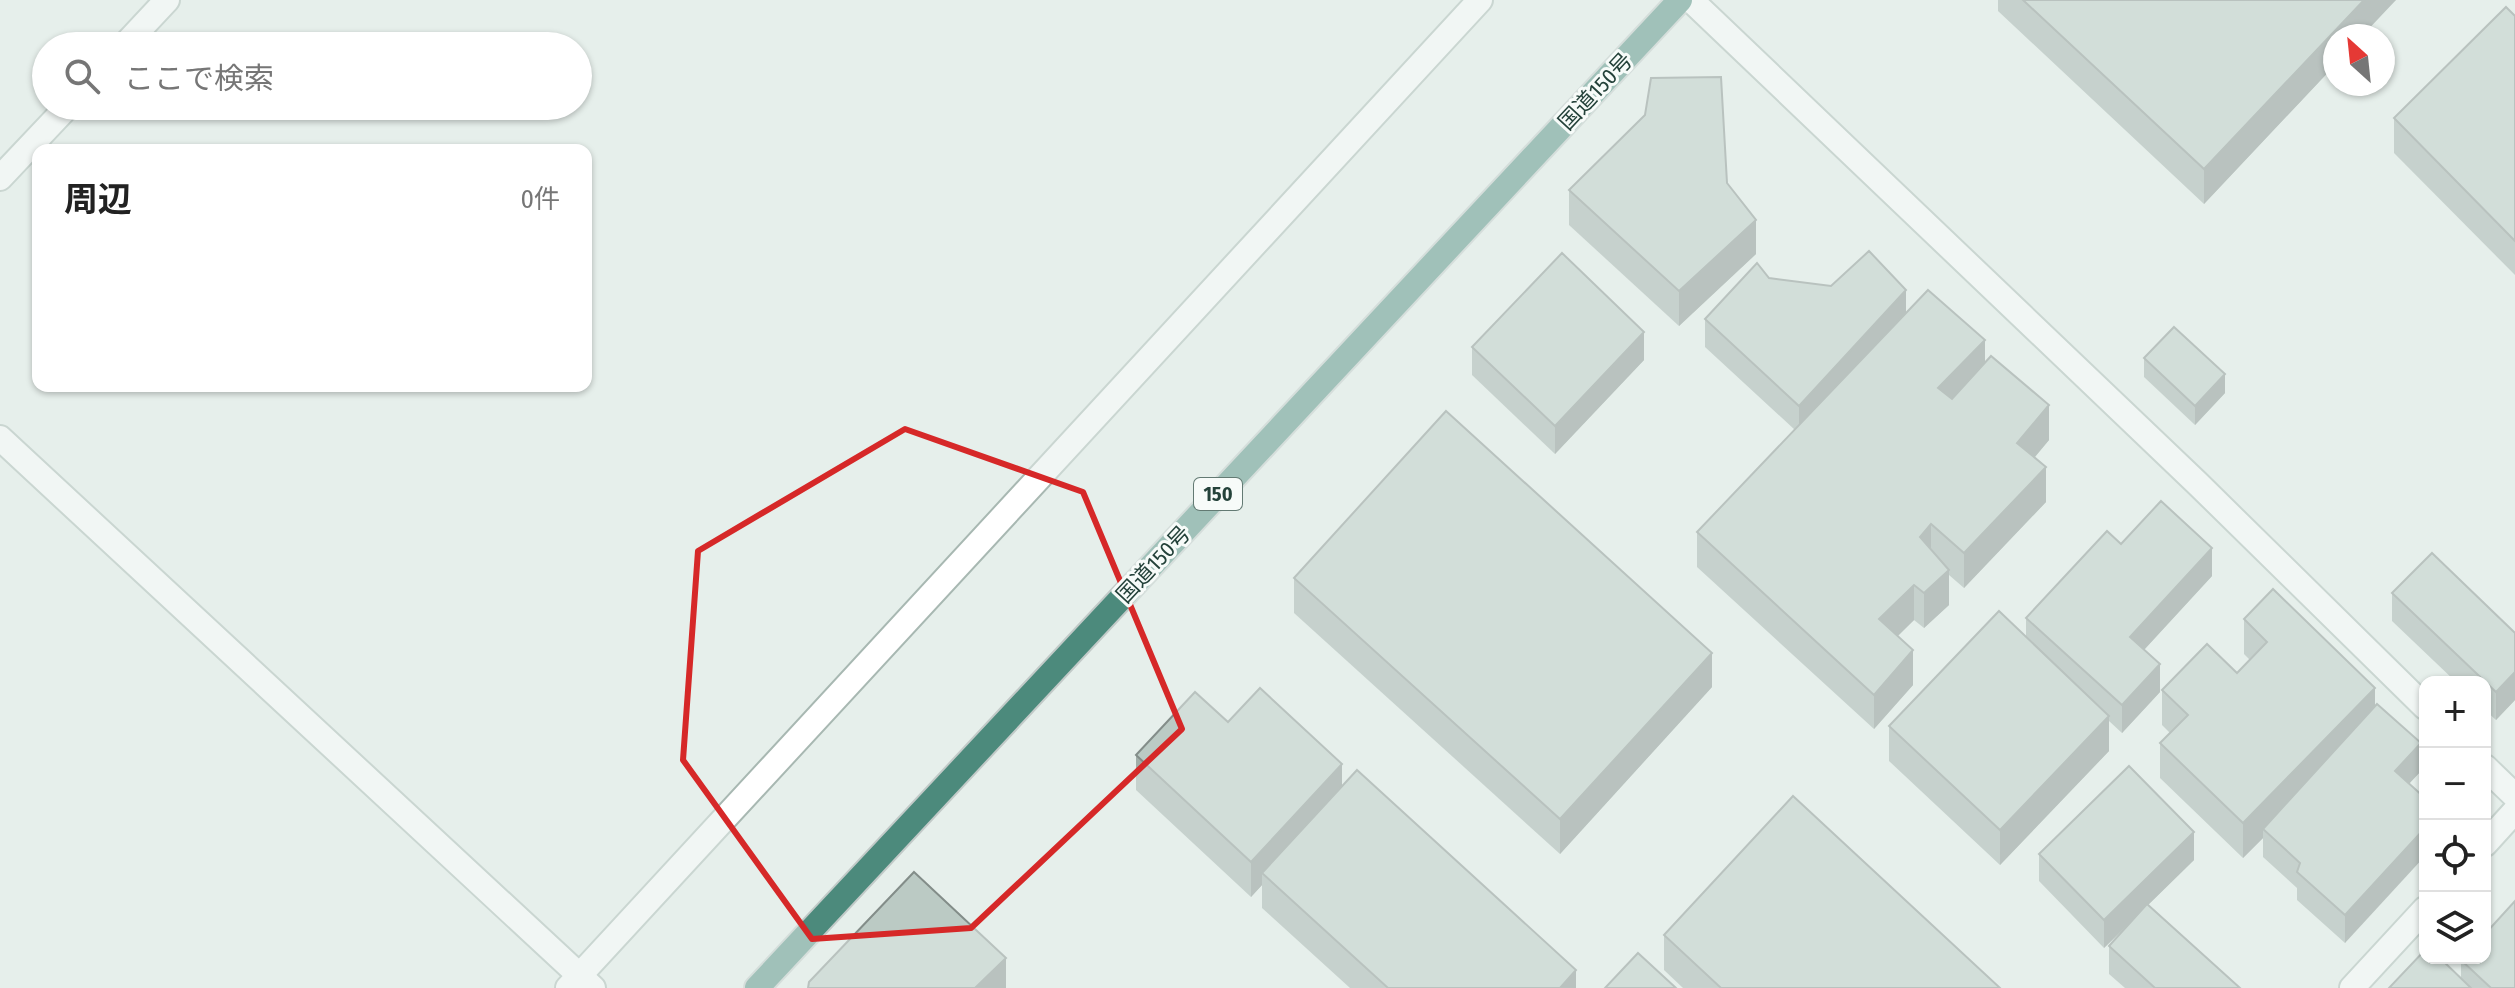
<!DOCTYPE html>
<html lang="ja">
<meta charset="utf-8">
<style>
:root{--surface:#fff;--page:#f6f6f6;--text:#222;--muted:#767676;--line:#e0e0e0}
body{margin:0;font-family:"Fira Sans Condensed","Noto Sans JP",sans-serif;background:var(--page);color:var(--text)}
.controls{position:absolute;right:24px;bottom:24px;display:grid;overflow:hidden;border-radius:16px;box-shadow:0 2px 6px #0004}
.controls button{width:72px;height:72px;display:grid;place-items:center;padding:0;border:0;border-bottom:2px solid var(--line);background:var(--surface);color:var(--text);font:40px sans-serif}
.compass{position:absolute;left:2323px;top:24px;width:72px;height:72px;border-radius:50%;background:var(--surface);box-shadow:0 2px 6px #0004;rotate:333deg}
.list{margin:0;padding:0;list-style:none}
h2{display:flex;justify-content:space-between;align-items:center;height:104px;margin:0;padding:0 32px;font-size:34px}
h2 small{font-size:26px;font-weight:400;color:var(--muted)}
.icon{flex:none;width:44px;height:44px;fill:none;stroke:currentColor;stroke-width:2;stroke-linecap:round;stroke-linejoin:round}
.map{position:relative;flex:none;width:2515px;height:988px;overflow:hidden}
.search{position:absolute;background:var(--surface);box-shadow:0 2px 6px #0004;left:32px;top:32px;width:560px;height:88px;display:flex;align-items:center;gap:20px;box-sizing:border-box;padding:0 28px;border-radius:44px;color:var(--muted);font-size:30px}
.panel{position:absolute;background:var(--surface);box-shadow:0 2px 6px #0004;left:32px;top:144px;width:560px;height:248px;border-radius:16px}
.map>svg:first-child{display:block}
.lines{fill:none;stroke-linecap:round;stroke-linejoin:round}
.minor-casing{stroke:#a8b8b2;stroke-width:28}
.tertiary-casing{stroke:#a8b8b2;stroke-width:28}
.trunk-casing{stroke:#c2cac8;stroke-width:28}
.minor{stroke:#fff;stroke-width:24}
.tertiary{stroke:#fff;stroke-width:24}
.trunk{stroke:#4c8a7c;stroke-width:24}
.wall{fill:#a1aea9}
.shaded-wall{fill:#838d89}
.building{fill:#bbcac4;stroke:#838d89;stroke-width:2}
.marked{fill:none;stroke:#d62828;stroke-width:6;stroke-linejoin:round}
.labels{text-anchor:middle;stroke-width:6;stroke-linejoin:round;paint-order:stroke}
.shield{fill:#f7fbf9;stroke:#637a73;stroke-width:2}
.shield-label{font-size:20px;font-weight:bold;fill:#24423a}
.street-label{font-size:22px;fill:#24423a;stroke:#f7fbf9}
</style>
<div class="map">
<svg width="2515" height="988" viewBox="0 0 2515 988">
<rect width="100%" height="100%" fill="#e6efeb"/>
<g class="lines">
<g class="minor-casing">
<g id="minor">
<polyline points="124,46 167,0"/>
<polyline points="0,178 68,106"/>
<polyline points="568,988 1480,0"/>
</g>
</g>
<g class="tertiary-casing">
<g id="tertiary">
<polyline points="1691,0 2197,483 2425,707"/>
<polyline points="0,438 593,988"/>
<polyline points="2485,767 2515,796"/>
<polyline points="2485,844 2515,811"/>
<polyline points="2352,988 2425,909"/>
</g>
</g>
<g class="trunk-casing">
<polyline id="trunk" points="757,988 1680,0"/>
</g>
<use href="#minor" class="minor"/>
<use href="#tertiary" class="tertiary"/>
<use href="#trunk" class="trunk"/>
</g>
<g class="wall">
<polygon points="1998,0 2396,0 2335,36 2335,65 2204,204 1998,11"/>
<polygon points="2515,16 2515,275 2394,153 2394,118"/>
<polygon points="1569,190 1756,254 1679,326 1569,225"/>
<polygon points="1769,278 1906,314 1985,363 2049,440 2035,457 2046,502 1964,588 1949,575 1949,605 1924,628 1914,620 1898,636 1913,685 1874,729 1697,567 1697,532 1795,430 1705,347 1705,319"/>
<polygon points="1472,347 1644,360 1555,454 1472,375"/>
<polygon points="2144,358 2225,393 2195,425 2144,377"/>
<polygon points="2121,544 2212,576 2144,650 2160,692 2122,733 2109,721 2109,751 2000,865 1889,761 1889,726 2026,637 2026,618"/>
<polygon points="1294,578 1712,687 1560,854 1294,613"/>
<polygon points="2392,593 2515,633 2515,700 2496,720 2485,710 2485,682 2456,682 2392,621"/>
<polygon points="2244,619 2375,706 2421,771 2409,783 2345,943 2297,900 2297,888 2263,857 2263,838 2243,858 2160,778 2160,743 2170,733 2162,725 2162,690 2237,673 2250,660 2244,654"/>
<polygon points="1228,722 1342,787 1576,988 1350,988 1262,908 1262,885 1251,897 1136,790 1136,755"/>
<polygon points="2039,854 2194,860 2148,905 2240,988 2125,988 2109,974 2109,946 2134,918 2104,948 2039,881"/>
<polygon points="1664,935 2000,988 1683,988 1664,970"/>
<polygon points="2461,960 2515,988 2389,988 2461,978"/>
</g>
<g class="shaded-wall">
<polygon points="2364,0 2396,0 2362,36 2335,36 2335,65 2204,204 2204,169"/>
<polygon points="1756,220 1756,254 1679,326 1679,291"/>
<polygon points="1906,290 1906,318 1799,434 1799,406"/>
<polygon points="1644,332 1644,360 1555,454 1555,426"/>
<polygon points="1985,340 1985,375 1938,423 1938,388"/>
<polygon points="2225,374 2225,393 2195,425 2195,406"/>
<polygon points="2049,405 2049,440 2017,478 2017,443"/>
<polygon points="2046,467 2046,502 1964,588 1964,553"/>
<polygon points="1931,524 1931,558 1920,537"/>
<polygon points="2212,548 2212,576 2130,665 2130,637"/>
<polygon points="1949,570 1949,605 1924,628 1924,593"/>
<polygon points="1914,585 1914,620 1879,654 1879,619"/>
<polygon points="1913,650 1913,685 1874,729 1874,695"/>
<polygon points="1712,653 1712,687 1560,854 1560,819"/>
<polygon points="2160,664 2160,692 2122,733 2122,705"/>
<polygon points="2515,672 2515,700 2496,720 2496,692"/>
<polygon points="2375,688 2375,723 2263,829 2263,838 2243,858 2243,823"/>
<polygon points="2109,716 2109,751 2000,865 2000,830"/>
<polygon points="2421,743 2421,771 2395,799 2395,771"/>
<polygon points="1342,764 1342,799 1262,873 1262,885 1251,897 1251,862"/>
<polygon points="2425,828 2425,856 2345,943 2345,915"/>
<polygon points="2194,832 2194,860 2104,948 2104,920"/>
<polygon points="1006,958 1006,988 975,988"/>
<polygon points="1576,970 1576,988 1560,988"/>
</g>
<g class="building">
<polygon points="2023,0 2364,0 2204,169"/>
<polygon points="2506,7 2515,16 2515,241 2394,118"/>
<polygon points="1721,77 1727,183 1756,220 1679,291 1569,190 1645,115 1651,78"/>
<polygon points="1869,251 1906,290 1799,406 1705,319 1757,263 1769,278 1831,286"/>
<polygon points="1562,253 1644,332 1555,426 1472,347"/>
<polygon points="1928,290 1985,340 1938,388 1952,399 1991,356 2049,405 2017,443 2046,467 1964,553 1931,524 1920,537 1949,570 1924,593 1914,585 1879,619 1913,650 1874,695 1697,532"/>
<polygon points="2174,327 2225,374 2195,406 2144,358"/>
<polygon points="1446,411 1712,653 1560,819 1294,578"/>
<polygon points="2161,501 2212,548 2130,637 2160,664 2122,705 2026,618 2107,531 2121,544"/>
<polygon points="2432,553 2515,633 2515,672 2496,692 2392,593"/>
<polygon points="2273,589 2375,688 2243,823 2160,743 2188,715 2162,690 2207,644 2237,673 2267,642 2244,619"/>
<polygon points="1999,611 2109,716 2000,830 1889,726"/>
<polygon points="1260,688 1342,764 1251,862 1136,755 1195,692 1228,722"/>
<polygon points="2377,704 2421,743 2395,771 2425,798 2425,828 2345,915 2297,872 2300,863 2263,829"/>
<polygon points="2129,766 2194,832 2104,920 2039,854"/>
<polygon points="1357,770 1576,970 1560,988 1388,988 1262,873"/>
<polygon points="1793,796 2000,988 1721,988 1664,935"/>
<polygon points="914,872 1006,958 975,988 808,988 809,982"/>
<polygon points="2515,901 2515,988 2491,988 2461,960 2462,958 2485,958 2485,934"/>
<polygon points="2147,904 2240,988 2155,988 2109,946"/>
<polygon points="2425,950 2425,958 2440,958 2471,988 2389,988"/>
<polygon points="1638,953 1676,988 1605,988"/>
</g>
<path d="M0 0H2515V988H0ZM905,429L1083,492L1182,729L971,928L812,939L683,760L698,551Z" fill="#e6efeb" fill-opacity=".55" fill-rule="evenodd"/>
<path class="marked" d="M905,429L1083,492L1182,729L971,928L812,939L683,760L698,551Z"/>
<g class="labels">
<rect class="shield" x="1194" y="478" width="48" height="32" rx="6"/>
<g class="shield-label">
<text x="1218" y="501">150</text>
</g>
<g class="street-label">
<text transform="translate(1595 91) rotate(-47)" y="8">国道150号</text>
<text transform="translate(1153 564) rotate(-47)" y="8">国道150号</text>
</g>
</g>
</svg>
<div class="controls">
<button>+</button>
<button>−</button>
<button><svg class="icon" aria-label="locate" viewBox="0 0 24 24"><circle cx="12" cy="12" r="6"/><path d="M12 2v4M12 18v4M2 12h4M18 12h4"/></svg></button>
<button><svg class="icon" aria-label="layers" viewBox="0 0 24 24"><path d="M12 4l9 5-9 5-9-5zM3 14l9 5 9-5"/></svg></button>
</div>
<svg class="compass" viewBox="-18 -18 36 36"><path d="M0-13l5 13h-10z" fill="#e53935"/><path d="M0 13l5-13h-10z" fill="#767676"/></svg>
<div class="search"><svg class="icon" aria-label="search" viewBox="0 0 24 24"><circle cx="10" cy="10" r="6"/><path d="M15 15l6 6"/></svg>ここで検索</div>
<section class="panel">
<h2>周辺<small>0件</small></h2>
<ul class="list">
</ul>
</section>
</div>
